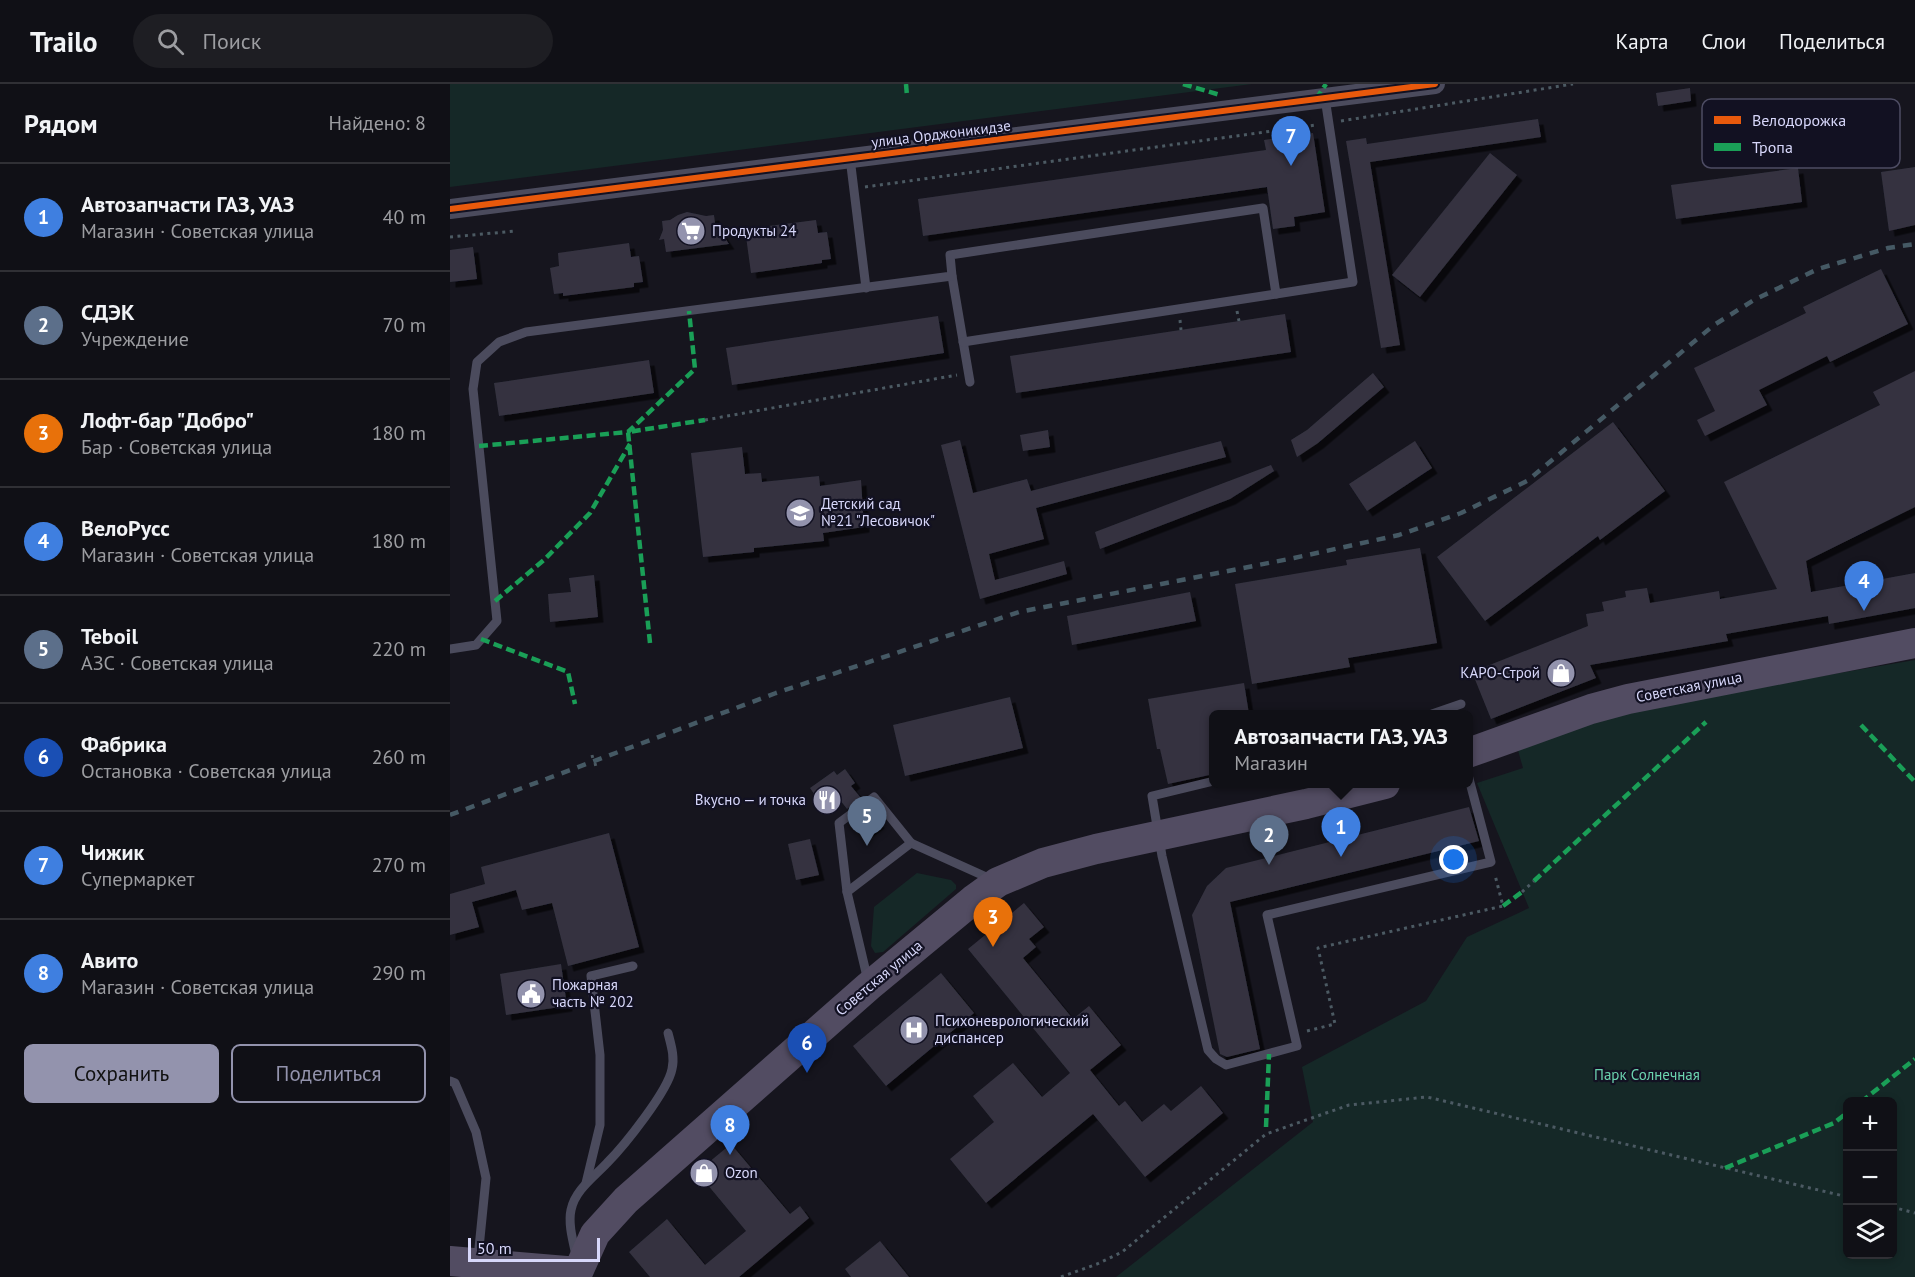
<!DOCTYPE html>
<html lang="ru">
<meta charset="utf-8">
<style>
:root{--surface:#101016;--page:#1e1e23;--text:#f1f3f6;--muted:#9c9da1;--line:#303035;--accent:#9393ad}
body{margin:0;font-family:"PT Sans",sans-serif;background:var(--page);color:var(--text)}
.controls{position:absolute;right:18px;bottom:18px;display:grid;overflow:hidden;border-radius:9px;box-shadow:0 3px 9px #0003}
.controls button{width:54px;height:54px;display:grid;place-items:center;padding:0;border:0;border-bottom:2px solid var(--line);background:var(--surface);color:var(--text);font:30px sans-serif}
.scale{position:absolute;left:18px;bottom:15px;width:132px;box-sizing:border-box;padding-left:6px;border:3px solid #d7d7fa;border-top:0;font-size:16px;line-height:21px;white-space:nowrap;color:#d7d7fa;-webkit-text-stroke:4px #121122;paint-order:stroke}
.you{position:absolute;left:1004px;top:776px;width:21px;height:21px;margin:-15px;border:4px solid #fff;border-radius:50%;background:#1a73e8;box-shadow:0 0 0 9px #1a73e833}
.badge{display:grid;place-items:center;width:39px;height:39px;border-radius:50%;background:var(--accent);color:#fff;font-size:20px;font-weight:700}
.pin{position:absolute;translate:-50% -50px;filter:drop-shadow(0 2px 3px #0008)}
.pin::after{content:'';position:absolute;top:32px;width:21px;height:18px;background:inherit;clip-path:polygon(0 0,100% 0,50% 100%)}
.popup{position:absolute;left:759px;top:626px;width:264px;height:78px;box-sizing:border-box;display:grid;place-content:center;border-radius:9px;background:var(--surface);filter:drop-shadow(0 2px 4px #0005);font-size:20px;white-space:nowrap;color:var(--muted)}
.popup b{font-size:22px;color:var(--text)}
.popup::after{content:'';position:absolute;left:50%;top:100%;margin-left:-12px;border:12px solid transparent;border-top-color:var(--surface)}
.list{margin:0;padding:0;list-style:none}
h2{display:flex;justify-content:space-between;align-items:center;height:78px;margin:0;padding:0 24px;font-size:26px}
h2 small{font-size:20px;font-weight:400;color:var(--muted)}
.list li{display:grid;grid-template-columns:39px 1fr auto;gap:18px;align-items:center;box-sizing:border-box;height:108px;padding:0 24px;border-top:2px solid var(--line)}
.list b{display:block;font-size:22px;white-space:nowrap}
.list p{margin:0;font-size:20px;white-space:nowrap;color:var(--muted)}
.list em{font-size:20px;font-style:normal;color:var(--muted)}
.actions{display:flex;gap:12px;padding:18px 24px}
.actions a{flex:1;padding:14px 0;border:2px solid var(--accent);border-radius:9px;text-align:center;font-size:21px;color:var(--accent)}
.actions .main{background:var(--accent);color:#111}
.icon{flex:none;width:33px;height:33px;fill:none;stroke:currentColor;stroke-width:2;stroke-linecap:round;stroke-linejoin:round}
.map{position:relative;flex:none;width:1465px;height:1193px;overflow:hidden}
header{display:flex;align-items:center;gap:36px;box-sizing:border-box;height:84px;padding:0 30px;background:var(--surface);border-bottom:2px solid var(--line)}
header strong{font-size:28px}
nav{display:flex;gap:33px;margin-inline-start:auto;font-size:21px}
.search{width:420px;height:54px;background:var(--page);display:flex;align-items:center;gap:15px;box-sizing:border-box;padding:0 21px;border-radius:33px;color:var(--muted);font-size:22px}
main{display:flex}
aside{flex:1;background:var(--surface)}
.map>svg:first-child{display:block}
.green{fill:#152827;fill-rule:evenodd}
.building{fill:#343340;filter:url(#shadow)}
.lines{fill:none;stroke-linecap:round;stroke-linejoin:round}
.path{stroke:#4c5a63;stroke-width:3;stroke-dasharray:3 4.5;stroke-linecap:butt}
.service{stroke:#4b4b5d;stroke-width:9}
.minor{stroke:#4b4b5d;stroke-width:20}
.primary{stroke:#524c62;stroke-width:30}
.rail{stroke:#455964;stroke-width:4.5;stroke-dasharray:9 8;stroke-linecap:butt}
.quiet{stroke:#1a9f57;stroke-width:4.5;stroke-dasharray:9 4.5;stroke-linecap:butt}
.cycleway-casing{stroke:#121122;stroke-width:10}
.cycleway{stroke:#e8590c;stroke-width:6}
.labels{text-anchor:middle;stroke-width:4.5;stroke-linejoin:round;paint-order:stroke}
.street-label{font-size:15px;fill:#d7d7fa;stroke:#121122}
.poi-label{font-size:15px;fill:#d7d7fa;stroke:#121122;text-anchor:start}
.park-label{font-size:15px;fill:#6bd1ae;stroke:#121122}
.key{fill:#121122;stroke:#4d4c63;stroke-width:1.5}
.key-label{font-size:16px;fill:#d7d7fa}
</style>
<header>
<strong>Trailo</strong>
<div class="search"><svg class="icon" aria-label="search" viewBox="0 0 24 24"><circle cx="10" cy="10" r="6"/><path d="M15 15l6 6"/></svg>Поиск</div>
<nav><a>Карта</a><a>Слои</a><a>Поделиться</a></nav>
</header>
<main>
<aside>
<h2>Рядом<small>Найдено: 8</small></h2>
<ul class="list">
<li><span class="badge" style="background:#3f7fe0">1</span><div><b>Автозапчасти ГАЗ, УАЗ</b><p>Магазин · Советская улица</p></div><em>40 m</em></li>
<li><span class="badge" style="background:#5c6f8a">2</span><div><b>СДЭК</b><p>Учреждение</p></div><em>70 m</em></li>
<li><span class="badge" style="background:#e8710a">3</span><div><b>Лофт-бар &quot;Добро&quot;</b><p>Бар · Советская улица</p></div><em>180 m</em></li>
<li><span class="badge" style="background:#3f7fe0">4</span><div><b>ВелоРусс</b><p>Магазин · Советская улица</p></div><em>180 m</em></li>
<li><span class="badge" style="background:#5c6f8a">5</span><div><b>Teboil</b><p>АЗС · Советская улица</p></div><em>220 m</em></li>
<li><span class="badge" style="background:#1a4fb4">6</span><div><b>Фабрика</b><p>Остановка · Советская улица</p></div><em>260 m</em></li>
<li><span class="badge" style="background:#3f7fe0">7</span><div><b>Чижик</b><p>Супермаркет</p></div><em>270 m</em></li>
<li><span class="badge" style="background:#3f7fe0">8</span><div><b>Авито</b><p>Магазин · Советская улица</p></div><em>290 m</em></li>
</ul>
<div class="actions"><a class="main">Сохранить</a><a>Поделиться</a></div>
</aside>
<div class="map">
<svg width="1465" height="1193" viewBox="0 0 1465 1193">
<defs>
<filter id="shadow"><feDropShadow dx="5.5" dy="5.5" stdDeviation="0" flood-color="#0009"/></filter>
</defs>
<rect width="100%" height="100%" fill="#16151e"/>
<g class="green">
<polygon points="0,0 802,0 0,103"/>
<path d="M1465,576V1193H666L863,1038L852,983L976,917L1017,853L1079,824L1027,699L1073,684L1067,663L1197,622ZM1398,1018H1442V1170H1398Z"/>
<polygon points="467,789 501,796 506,801 506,805 433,868 425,869 421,862 424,823"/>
</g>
<g class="building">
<polygon points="1240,4 1241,17 1208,22 1206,9"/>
<polygon points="1088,35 1091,53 920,78 950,261 931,264 896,57 916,54 917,60"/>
<polygon points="863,49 875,128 844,133 845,142 823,145 817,103 473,152 468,115 816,66 814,56"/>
<polygon points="1040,69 1067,91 970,213 942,191"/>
<polygon points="1465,83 1465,141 1439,147 1431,88"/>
<polygon points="1348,84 1352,118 1226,135 1221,101"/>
<polygon points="237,128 256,132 264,131 265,139 279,160 216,168 214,155 209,156 213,146 212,137 220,136 228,131"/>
<polygon points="366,136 368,149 377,148 381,175 372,176 372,179 301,189 295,145"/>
<polygon points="179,159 181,173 189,172 193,198 184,199 184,203 113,212 113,209 104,210 100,184 109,182 108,169"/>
<polygon points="23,163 27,195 0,198 0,166"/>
<polygon points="1431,185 1458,240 1380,278 1377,272 1309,306 1317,321 1255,352 1247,336 1265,327 1244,284 1356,229 1353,223"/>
<polygon points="835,230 841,268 566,309 560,272"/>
<polygon points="488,232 494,269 282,301 276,264"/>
<polygon points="199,276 204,309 49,332 44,299"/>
<polygon points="1465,287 1465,423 1356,477 1361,508 1465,489 1465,524 1379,540 1378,532 1276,550 1278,557 1140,581 1146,594 1041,635 1022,588 1138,542 1136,530 1154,527 1152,518 1176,513 1175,507 1197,504 1200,519 1269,507 1270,515 1327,505 1274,398 1430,321 1423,308"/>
<polygon points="923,289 934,303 868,359 847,373 841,356 857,346"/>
<polygon points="1163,338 1215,407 1150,456 1148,452 1035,537 987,473"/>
<polygon points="598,346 600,363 573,367 570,351"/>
<polygon points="510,356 523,409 577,395 581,407 771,357 776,373 586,424 594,455 539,470 545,496 614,477 617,490 530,515 491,361"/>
<polygon points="965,357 982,384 917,427 899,400"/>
<polygon points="292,363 295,390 311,389 312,398 369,392 370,402 411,396 414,443 373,449 374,457 304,464 304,468 253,473 241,369"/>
<polygon points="821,381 824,387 780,415 650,465 645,448"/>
<polygon points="970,464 987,559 898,574 900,583 802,600 785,500 897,481 896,476"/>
<polygon points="144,491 148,533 100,538 98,510 121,508 119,494"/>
<polygon points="740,508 746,537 622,561 617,532"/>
<polygon points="794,599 799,630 764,630 764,690 718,700 710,665 707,665 698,615"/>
<polygon points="560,613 573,664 455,692 443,641"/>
<polygon points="395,685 405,699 401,702 411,714 397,725 387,712 373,723 360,704 384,687 387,691"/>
<polygon points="1019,723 1029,757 780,818 810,965 777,973 770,970 742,831 757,802 776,784"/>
<polygon points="419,725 429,739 415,749 405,736"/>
<polygon points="159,749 189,863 118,882 102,819 72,826 66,806 22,818 29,843 0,851 0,810 35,800 31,783"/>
<polygon points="360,755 369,791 346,796 338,760"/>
<polygon points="574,819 594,843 579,855 586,863 573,874 623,935 639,922 671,961 640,986 669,1022 675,1017 692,1038 714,1020 721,1027 751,1002 773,1029 695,1093 643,1030 536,1119 500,1075 544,1038 523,1012 563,979 592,1013 620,989 518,865"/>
<polygon points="111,880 117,922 56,931 50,890"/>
<polygon points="491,889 524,929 436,1002 403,962"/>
<polygon points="281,1060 340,1130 350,1122 359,1134 289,1193 200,1193 179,1168 217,1135 255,1181 296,1147 247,1088"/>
<polygon points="430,1157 459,1193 401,1193 395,1185"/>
</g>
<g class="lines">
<g class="path">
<polyline points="891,37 1123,0"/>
<polyline points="415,103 866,41"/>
<polyline points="0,153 66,147"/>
<polyline points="787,227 789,237"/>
<polyline points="730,236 731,246"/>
<polyline points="255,336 507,291"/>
<polyline points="142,671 143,675"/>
<polyline points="145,679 146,683"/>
<polyline points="1072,808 1084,797"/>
<polyline points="857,947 885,940 868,864 1053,822 1045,791"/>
<polyline points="1442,1123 1465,1129"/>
<polyline points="611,1193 647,1180 672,1168 816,1050 899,1021 977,1013 1398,1113"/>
</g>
<g class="service">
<polyline points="400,74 416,204"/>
<polyline points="502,192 520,298"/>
<polyline points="513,258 826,210"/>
<polyline points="0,565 26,561 47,537 23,305 27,278 49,258 76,248 502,192 500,171 813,124 826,210 903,198 875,14"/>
<polyline points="982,630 1011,620"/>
<polyline points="764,697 702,712 712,772 758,966 766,975 776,981 847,962 817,831 1041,778 1018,691"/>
<polyline points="397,808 389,739 424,713 461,759"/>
<polyline points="418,897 397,808 461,759 543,796"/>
<polyline points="0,997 5,999 26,1048 36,1094 28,1174"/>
<polyline points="136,1099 150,1041 150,971 141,892 183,882"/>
<path d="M126,1171C123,1157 118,1140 121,1126C125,1106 144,1093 157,1079C174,1062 218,1007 222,985C225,973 221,961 218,949"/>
</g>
<polyline class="minor" points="0,125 985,0"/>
<g class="primary">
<polyline points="1018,669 1141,625 1178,615 1465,559"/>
<polyline points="0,1177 128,1188 145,1150 176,1116 419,902 523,816 548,798 593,779 646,765 856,720 935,700"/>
</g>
<polyline class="rail" points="0,731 326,609 569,528 844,474 949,451 1011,429 1077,397 1264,241 1304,216 1368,185 1438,164 1465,160"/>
<g class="quiet">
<polyline points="456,0 457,12"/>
<polyline points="733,0 770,11"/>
<polyline points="866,15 876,0"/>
<polyline points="29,362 178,348 245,285 239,227"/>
<polyline points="45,517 94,476 140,429 180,360"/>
<polyline points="31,555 118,588 125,620"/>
<polyline points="200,559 178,348 255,336"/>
<polyline points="1411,641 1465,698"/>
<polyline points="1084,797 1256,638"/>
<polyline points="1053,822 1072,808"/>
<polyline points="1411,1018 1465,975"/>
<polyline points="816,1043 819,970"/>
<polyline points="1275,1084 1384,1039 1398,1028"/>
</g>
<g class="cycleway-casing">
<polyline id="cycleway" points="0,125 985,0"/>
</g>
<use href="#cycleway" class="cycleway"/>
</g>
<defs>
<g id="supermarket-disc" transform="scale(1.5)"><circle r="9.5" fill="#9393ad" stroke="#121122"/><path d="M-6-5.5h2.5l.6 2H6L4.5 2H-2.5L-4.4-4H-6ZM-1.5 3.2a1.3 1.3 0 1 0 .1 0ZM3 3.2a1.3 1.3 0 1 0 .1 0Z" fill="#fff"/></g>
<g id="school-disc" transform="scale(1.5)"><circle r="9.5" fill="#9393ad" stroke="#121122"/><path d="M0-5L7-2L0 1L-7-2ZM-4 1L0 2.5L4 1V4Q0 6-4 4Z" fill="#fff"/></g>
<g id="shop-disc" transform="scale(1.5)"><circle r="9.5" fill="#9393ad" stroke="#121122"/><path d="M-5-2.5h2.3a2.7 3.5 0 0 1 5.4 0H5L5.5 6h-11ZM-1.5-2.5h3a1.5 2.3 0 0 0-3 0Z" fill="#fff"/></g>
<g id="restaurant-disc" transform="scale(1.5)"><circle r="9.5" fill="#9393ad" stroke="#121122"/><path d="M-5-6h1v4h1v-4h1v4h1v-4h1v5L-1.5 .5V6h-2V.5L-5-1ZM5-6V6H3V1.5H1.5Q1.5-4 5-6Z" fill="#fff"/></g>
<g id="civic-disc" transform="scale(1.5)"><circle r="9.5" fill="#9393ad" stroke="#121122"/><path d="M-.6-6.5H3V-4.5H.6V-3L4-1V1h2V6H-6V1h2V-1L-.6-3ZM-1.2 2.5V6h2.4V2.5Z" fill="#fff"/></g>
<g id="hospital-disc" transform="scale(1.5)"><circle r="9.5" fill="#9393ad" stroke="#121122"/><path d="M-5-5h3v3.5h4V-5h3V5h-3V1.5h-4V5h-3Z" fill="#fff"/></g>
</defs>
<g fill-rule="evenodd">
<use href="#supermarket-disc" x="241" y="147"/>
<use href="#school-disc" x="350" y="429"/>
<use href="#shop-disc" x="1111" y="589"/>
<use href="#restaurant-disc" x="377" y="716"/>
<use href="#civic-disc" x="81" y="910"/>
<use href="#hospital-disc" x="464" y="946"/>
<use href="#shop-disc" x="254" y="1089"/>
</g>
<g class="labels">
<g class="street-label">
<text transform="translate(491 50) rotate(-7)" y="5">улица Орджоникидзе</text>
<text transform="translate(1239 603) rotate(-11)" y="5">Советская улица</text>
<text transform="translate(429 894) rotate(-40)" y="5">Советская улица</text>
</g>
<g class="poi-label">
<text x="262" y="152">Продукты 24</text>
<text x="371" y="425">Детский сад<tspan x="371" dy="17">№21 "Лесовичок"</tspan></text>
<text x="1090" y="594" text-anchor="end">КАРО-Строй</text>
<text x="356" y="721" text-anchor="end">Вкусно — и точка</text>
<text x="102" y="906">Пожарная<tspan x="102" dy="17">часть № 202</tspan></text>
<text x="485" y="942">Психоневрологический<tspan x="485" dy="17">диспансер</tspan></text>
<text x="275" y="1094">Ozon</text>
</g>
<g class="park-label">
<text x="1197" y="996">Парк Солнечная</text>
</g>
</g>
<rect x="1252" y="15" width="198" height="69" rx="9" class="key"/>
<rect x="1264" y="32" width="27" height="8" fill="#e8590c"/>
<rect x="1264" y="59" width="27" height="8" fill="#1a9f57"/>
<g class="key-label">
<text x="1302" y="42">Велодорожка</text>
<text x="1302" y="69">Тропа</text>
</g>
</svg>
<div class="controls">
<button>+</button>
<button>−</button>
<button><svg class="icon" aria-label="layers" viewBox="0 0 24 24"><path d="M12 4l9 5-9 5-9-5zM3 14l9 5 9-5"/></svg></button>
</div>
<div class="scale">50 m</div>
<div class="you"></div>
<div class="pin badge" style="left:891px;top:773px;background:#3f7fe0">1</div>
<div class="popup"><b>Автозапчасти ГАЗ, УАЗ</b>Магазин</div>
<div class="pin badge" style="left:819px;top:781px;background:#5c6f8a">2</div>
<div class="pin badge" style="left:543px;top:863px;background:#e8710a">3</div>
<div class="pin badge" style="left:1414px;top:527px;background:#3f7fe0">4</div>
<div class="pin badge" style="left:417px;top:762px;background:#5c6f8a">5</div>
<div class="pin badge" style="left:357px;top:989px;background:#1a4fb4">6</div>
<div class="pin badge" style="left:841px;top:82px;background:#3f7fe0">7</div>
<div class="pin badge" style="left:280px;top:1071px;background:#3f7fe0">8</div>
</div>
</main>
